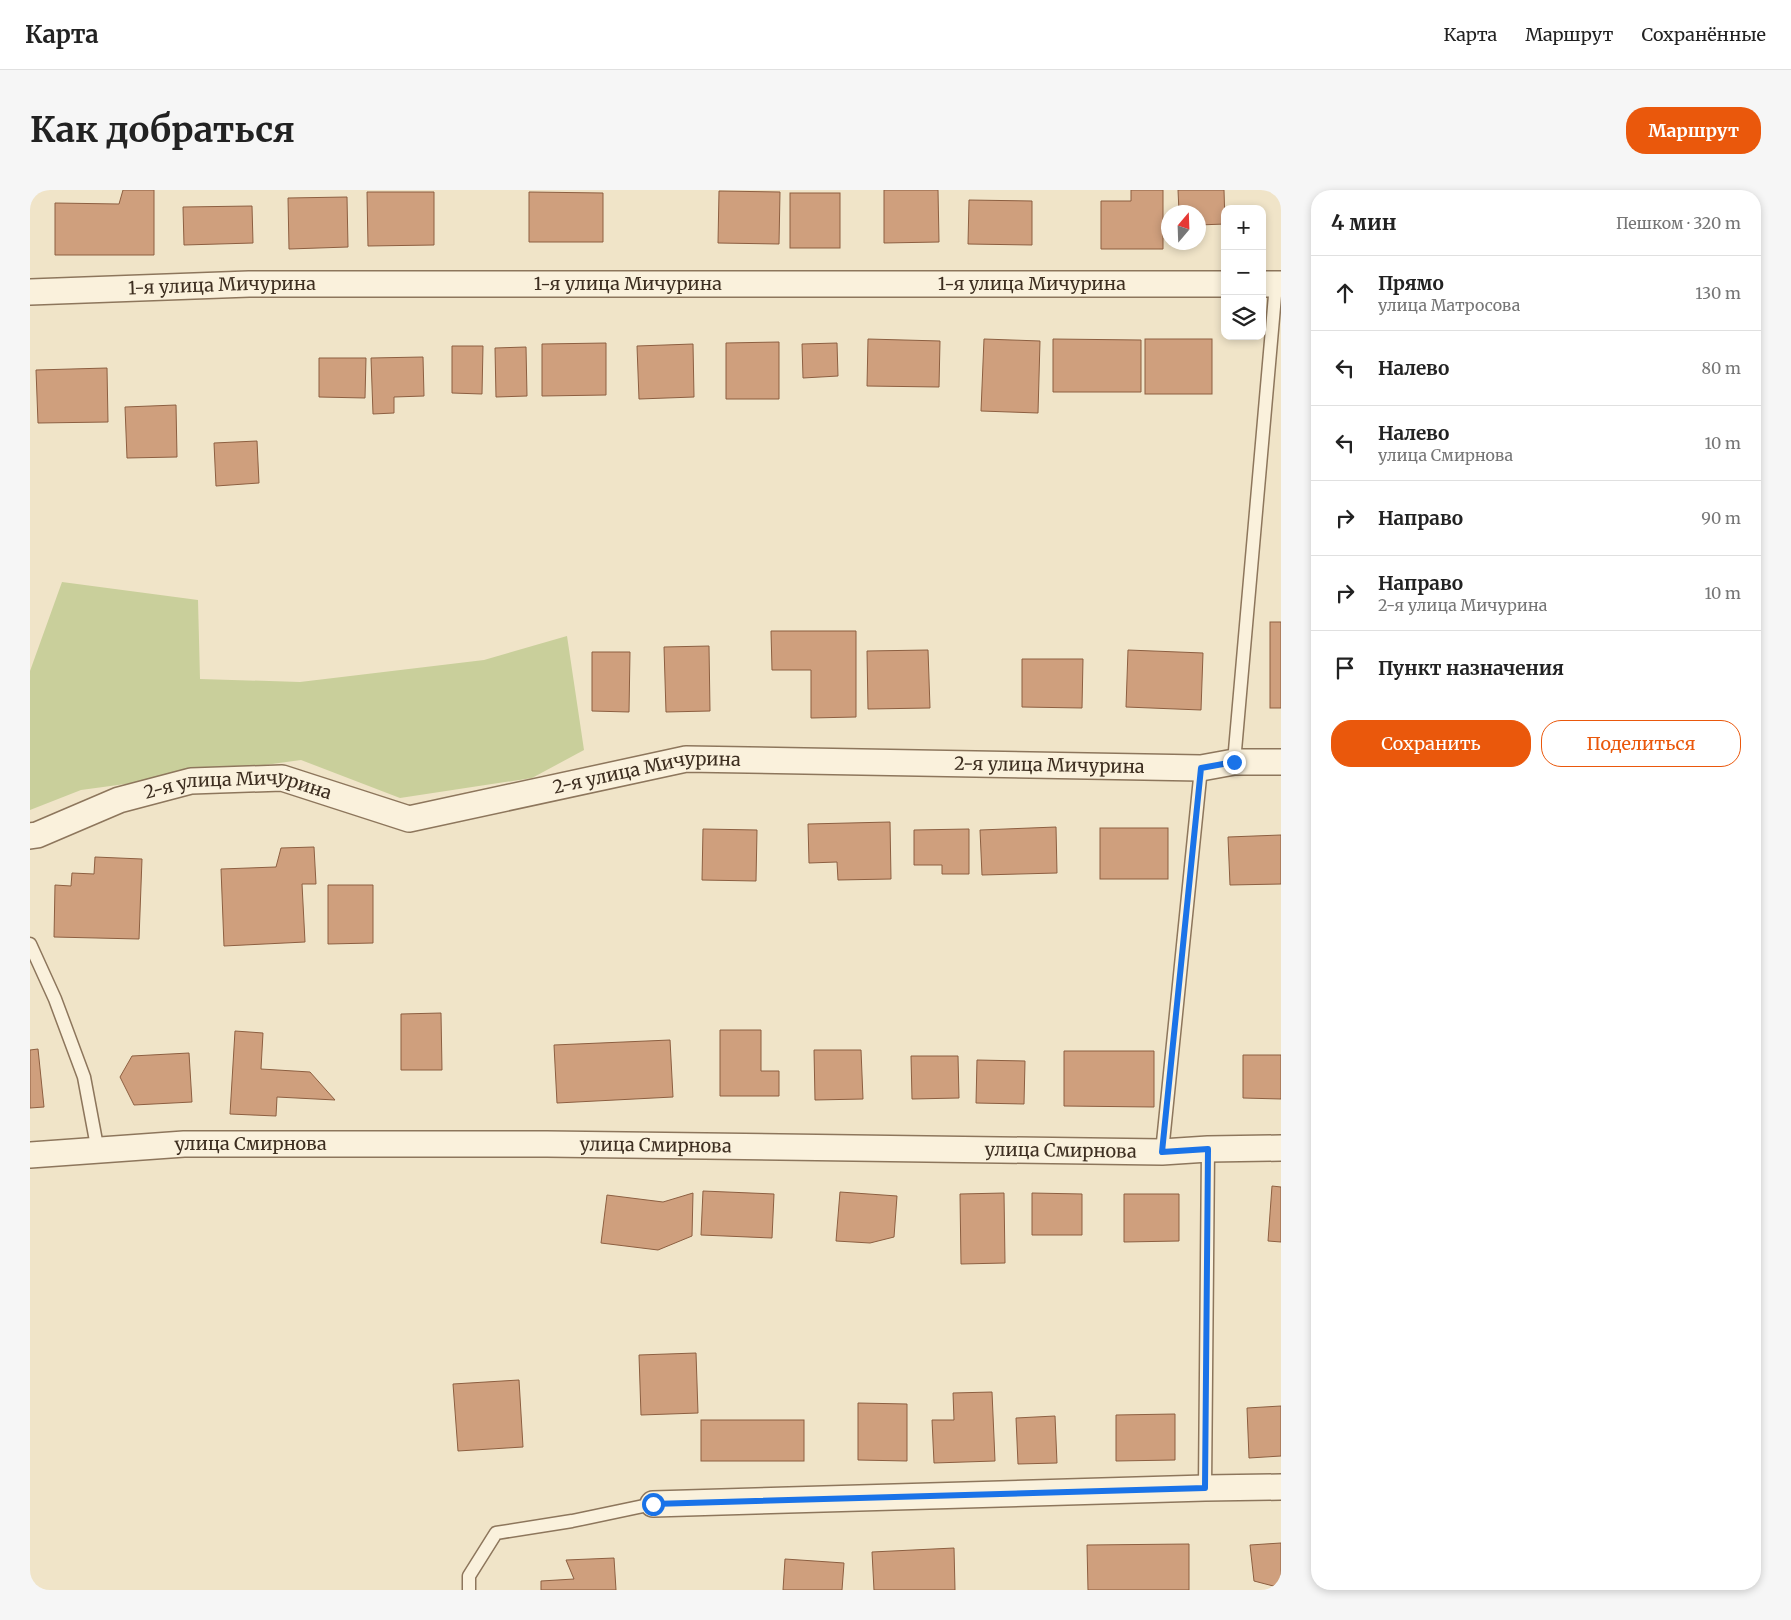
<!DOCTYPE html>
<html lang="ru">
<meta charset="utf-8">
<style>
:root{--surface:#fff;--page:#f6f6f6;--text:#222;--muted:#767676;--line:#e0e0e0;--accent:#ea580c}
body{margin:0;font-family:Merriweather,serif;background:var(--page);color:var(--text)}
.controls{position:absolute;right:15px;top:15px;display:grid;overflow:hidden;border-radius:10px;box-shadow:0 2px 8px #0003}
.controls button{width:45px;height:45px;display:grid;place-items:center;padding:0;border:0;border-bottom:1px solid var(--line);background:var(--surface);color:var(--text);font:25px sans-serif}
.compass{position:absolute;left:1131px;top:15px;width:45px;height:45px;border-radius:50%;background:var(--surface);box-shadow:0 2px 8px #0003;rotate:19deg}
.stop{position:absolute;width:15px;height:15px;margin:-11px;border:4px solid #1a73e8;border-radius:50%;background:#fff}
.stop.end{background:#1a73e8;border-color:#fff;box-shadow:0 1px 5px #0008}
.list{margin:0;padding:0;list-style:none}
h2{display:flex;justify-content:space-between;align-items:center;height:65px;margin:0;padding:0 20px;font-size:21px}
h2 small{font-size:16px;font-weight:400;color:var(--muted)}
.list li{display:grid;grid-template-columns:32px 1fr auto;gap:15px;align-items:center;box-sizing:border-box;height:75px;padding:0 20px;border-top:1px solid var(--line)}
.list b{display:block;font-size:19px;white-space:nowrap}
.list p{margin:0;font-size:16px;white-space:nowrap;color:var(--muted)}
.list em{font-size:16px;font-style:normal;color:var(--muted)}
.actions{display:flex;gap:10px;padding:15px 20px}
.actions a{flex:1;padding:11px 0;border:1px solid var(--accent);border-radius:20px;text-align:center;font-size:18px;color:var(--accent)}
.actions .main{background:var(--accent);color:#fff}
.icon{flex:none;width:28px;height:28px;fill:none;stroke:currentColor;stroke-width:2;stroke-linecap:round;stroke-linejoin:round}
.map{position:relative;flex:none;width:1251px;height:1400px;overflow:hidden;border-radius:20px}
header{display:flex;align-items:center;gap:30px;box-sizing:border-box;height:70px;padding:0 25px;background:var(--surface);border-bottom:1px solid var(--line)}
header strong{font-size:24px}
nav{display:flex;gap:28px;margin-inline-start:auto;font-size:18px}
.intro{display:flex;align-items:center;justify-content:space-between;box-sizing:border-box;height:120px;padding:0 30px}
h1{margin:0;font-size:35px}
.button{padding:12px 22px;border-radius:20px;background:var(--accent);color:#fff;font-size:18px;font-weight:700}
main{display:flex;gap:30px;padding:0 30px}
aside{flex:1;background:var(--surface);border-radius:20px;box-shadow:0 2px 8px #0003}
.map>svg:first-child{display:block}
.green{fill:#c9cf9b}
.building{fill:#cf9f7d;stroke:#8d5f41}
.lines{fill:none;stroke-linecap:round;stroke-linejoin:round}
.service-casing{stroke:#8d765c;stroke-width:15}
.minor-casing{stroke:#8d765c;stroke-width:28}
.service{stroke:#faf1dc;stroke-width:12}
.minor{stroke:#faf1dc;stroke-width:25}
.route{stroke:#1a73e8;stroke-width:6}
.labels{text-anchor:middle;stroke-width:4.5;stroke-linejoin:round;paint-order:stroke}
.street-label{font-size:18px;fill:#3d2e20;stroke:#f7eed8}
</style>
<header>
<strong>Карта</strong>
<nav><a>Карта</a><a>Маршрут</a><a>Сохранённые</a></nav>
</header>
<div class="intro"><h1>Как добраться</h1><a class="button">Маршрут</a></div>
<main>
<div class="map">
<svg width="1251" height="1400" viewBox="0 0 1251 1400">
<rect width="100%" height="100%" fill="#f0e4c8"/>
<polygon class="green" points="32,392 168,410 170,489 270,492 454,470 537,446 554,560 502,588 370,608 271,570 51,600 0,620 0,481"/>
<g class="building">
<polygon points="93,0 124,0 124,65 25,65 25,13 89,14"/>
<polygon points="854,0 908,0 909,52 854,53"/>
<polygon points="1101,0 1133,0 1133,59 1071,59 1071,11 1101,11"/>
<polygon points="1148,0 1194,0 1195,34 1168,35 1168,22 1149,22"/>
<polygon points="689,1 750,2 749,54 688,53"/>
<polygon points="337,2 404,2 404,55 338,56"/>
<polygon points="499,2 573,3 573,52 499,52"/>
<rect x="760" y="3" width="50" height="55"/>
<polygon points="317,7 318,57 259,59 258,8"/>
<polygon points="939,10 1002,11 1002,55 938,54"/>
<polygon points="222,16 223,53 154,55 153,17"/>
<polygon points="838,149 910,151 909,197 837,196"/>
<polygon points="954,149 1010,151 1008,223 951,221"/>
<polygon points="1023,149 1111,150 1111,202 1023,202"/>
<rect x="1115" y="149" width="67" height="55"/>
<polygon points="749,152 749,209 696,209 696,153"/>
<polygon points="576,153 576,205 512,206 512,154"/>
<polygon points="807,153 808,186 773,188 772,154"/>
<polygon points="663,154 664,207 609,209 607,156"/>
<polygon points="422,156 453,156 452,204 422,203"/>
<polygon points="496,157 497,206 466,207 465,158"/>
<polygon points="393,167 394,206 364,207 364,223 343,224 341,168"/>
<polygon points="289,168 336,168 335,208 289,207"/>
<polygon points="77,178 78,232 8,233 6,180"/>
<polygon points="146,215 147,267 97,268 95,217"/>
<polygon points="227,251 229,293 186,296 184,253"/>
<rect x="1240" y="432" width="11" height="86"/>
<polygon points="741,441 826,441 826,527 781,528 781,480 742,480"/>
<polygon points="679,456 680,521 636,522 634,457"/>
<polygon points="898,460 900,518 838,519 837,461"/>
<polygon points="1098,460 1173,463 1171,520 1096,517"/>
<polygon points="562,462 600,462 599,522 562,521"/>
<polygon points="992,469 1053,469 1052,518 992,517"/>
<polygon points="860,632 861,689 808,690 807,672 779,673 778,634"/>
<polygon points="1026,637 1027,683 952,685 950,640"/>
<rect x="1070" y="638" width="68" height="51"/>
<polygon points="673,639 727,640 726,691 672,690"/>
<polygon points="939,639 939,684 912,684 912,675 884,675 884,640"/>
<polygon points="1251,645 1251,694 1200,695 1198,647"/>
<polygon points="284,657 286,694 272,694 275,752 194,756 191,679 246,677 251,658"/>
<polygon points="65,667 112,669 109,749 24,747 25,695 41,696 42,683 64,684"/>
<polygon points="298,695 343,695 343,753 298,754"/>
<polygon points="411,823 412,880 371,880 371,824"/>
<polygon points="690,840 731,840 731,881 749,881 749,906 690,906"/>
<polygon points="205,841 233,843 231,879 280,882 305,910 247,907 246,926 200,924"/>
<polygon points="640,850 643,907 527,913 524,855"/>
<polygon points="8,859 14,917 0,918 0,860"/>
<polygon points="784,860 831,860 833,909 785,910"/>
<polygon points="1034,861 1124,861 1124,917 1034,916"/>
<polygon points="159,863 162,912 104,915 90,887 102,866"/>
<polygon points="1213,865 1251,865 1251,909 1213,908"/>
<polygon points="881,866 928,866 929,908 882,909"/>
<polygon points="947,870 995,871 994,914 946,913"/>
<polygon points="1242,996 1251,997 1251,1052 1238,1051"/>
<polygon points="673,1001 744,1004 742,1048 671,1045"/>
<polygon points="810,1002 867,1006 864,1047 840,1053 806,1051"/>
<polygon points="663,1003 662,1046 628,1060 571,1053 577,1005 633,1012"/>
<polygon points="974,1003 975,1073 931,1074 930,1004"/>
<polygon points="1002,1003 1052,1004 1052,1045 1002,1045"/>
<polygon points="1094,1004 1149,1004 1149,1051 1094,1052"/>
<polygon points="666,1163 668,1223 611,1225 609,1165"/>
<polygon points="489,1190 493,1257 428,1261 423,1194"/>
<polygon points="962,1202 965,1271 904,1273 902,1230 924,1230 923,1203"/>
<polygon points="828,1213 877,1214 877,1271 828,1270"/>
<polygon points="1251,1216 1251,1266 1219,1268 1217,1218"/>
<polygon points="1145,1224 1145,1270 1086,1271 1086,1225"/>
<polygon points="1025,1226 1027,1273 988,1274 986,1228"/>
<rect x="671" y="1230" width="103" height="41"/>
<polygon points="1251,1353 1251,1398 1224,1391 1220,1355"/>
<polygon points="1159,1354 1159,1400 1058,1400 1057,1355"/>
<polygon points="924,1358 925,1400 844,1400 842,1362"/>
<polygon points="584,1368 586,1400 511,1400 511,1391 544,1389 536,1370"/>
<polygon points="755,1369 814,1373 812,1400 753,1400"/>
</g>
<g class="lines">
<g class="service-casing">
<g id="service">
<polyline points="1204,572 1246,94"/>
<polyline points="0,754 25,809 54,887 66,951 70,960"/>
<polyline points="1132,962 1171,578"/>
<polyline points="1175,1298 1178,959"/>
<polyline points="439,1400 439,1386 466,1343 542,1331 623,1314"/>
</g>
</g>
<g class="minor-casing">
<g id="minor">
<polyline points="1232,94 1251,94"/>
<path id="s1" d="M0,102L219,94H1195"/>
<path id="s2" d="M0,646L7,645L89,610L161,591L252,588L379,629L656,569L1171,578L1204,572H1251"/>
<path id="s3" d="M0,965L154,954H517L1132,962L1178,959L1251,958"/>
<polyline points="623,1314 1175,1298 1251,1297"/>
</g>
</g>
<use href="#service" class="service"/>
<use href="#minor" class="minor"/>
</g>
<g class="lines">
<polyline class="route" points="623,1314 1175,1298 1178,959 1132,962 1171,578 1204,572"/>
</g>
<g class="labels">
<g class="street-label">
<text dy="6" stroke="none"><textPath href="#s1" startOffset="598">1-я улица Мичурина</textPath></text>
<text dy="6" stroke="none"><textPath href="#s1" startOffset="1002">1-я улица Мичурина</textPath></text>
<text dy="6" stroke="none"><textPath href="#s1" startOffset="192">1-я улица Мичурина</textPath></text>
<text dy="6" stroke="none"><textPath href="#s2" startOffset="1042">2-я улица Мичурина</textPath></text>
<text dy="6" stroke="none"><textPath href="#s2" startOffset="638">2-я улица Мичурина</textPath></text>
<text dy="6" stroke="none"><textPath href="#s2" startOffset="218">2-я улица Мичурина</textPath></text>
<text dy="6" stroke="none"><textPath href="#s3" startOffset="221">улица Смирнова</textPath></text>
<text dy="6" stroke="none"><textPath href="#s3" startOffset="626">улица Смирнова</textPath></text>
<text dy="6" stroke="none"><textPath href="#s3" startOffset="1031">улица Смирнова</textPath></text>
</g>
</g>
</svg>
<div class="controls">
<button>+</button>
<button>−</button>
<button><svg class="icon" aria-label="layers" viewBox="0 0 24 24"><path d="M12 4l9 5-9 5-9-5zM3 14l9 5 9-5"/></svg></button>
</div>
<svg class="compass" viewBox="-18 -18 36 36"><path d="M0-13l5 13h-10z" fill="#e53935"/><path d="M0 13l5-13h-10z" fill="#767676"/></svg>
<div class="stop" style="left:623px;top:1314px"></div>
<div class="stop end" style="left:1204px;top:572px"></div>
</div>
<aside>
<h2>4 мин<small>Пешком · 320 m</small></h2>
<ul class="list">
<li><svg class="icon" aria-label="ahead" viewBox="0 0 24 24"><path d="M12 20V5M6 11l6-6 6 6"/></svg><div><b>Прямо</b><p>улица Матросова</p></div><em>130 m</em></li>
<li><svg class="icon" aria-label="left" viewBox="0 0 24 24"><path d="M17 20v-9H6M10 6l-5 5 5 5"/></svg><div><b>Налево</b></div><em>80 m</em></li>
<li><svg class="icon" aria-label="left" viewBox="0 0 24 24"><path d="M17 20v-9H6M10 6l-5 5 5 5"/></svg><div><b>Налево</b><p>улица Смирнова</p></div><em>10 m</em></li>
<li><svg class="icon" aria-label="right" viewBox="0 0 24 24"><path d="M7 20v-9h11M14 6l5 5-5 5"/></svg><div><b>Направо</b></div><em>90 m</em></li>
<li><svg class="icon" aria-label="right" viewBox="0 0 24 24"><path d="M7 20v-9h11M14 6l5 5-5 5"/></svg><div><b>Направо</b><p>2-я улица Мичурина</p></div><em>10 m</em></li>
<li><svg class="icon" aria-label="arrive" viewBox="0 0 24 24"><path d="M6 21V4h12l-3 4 3 4H6"/></svg><div><b>Пункт назначения</b></div></li>
</ul>
<div class="actions"><a class="main">Сохранить</a><a>Поделиться</a></div>
</aside>
</main>
